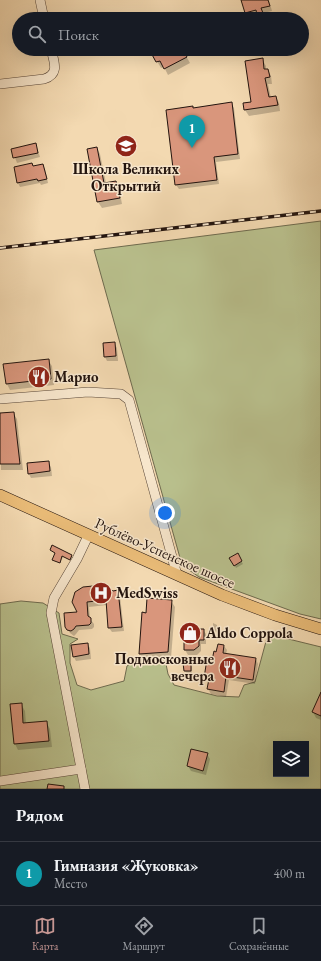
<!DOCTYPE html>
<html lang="ru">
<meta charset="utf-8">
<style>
:root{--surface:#171b24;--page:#20242c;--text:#f1f3f6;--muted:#9ea1a6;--line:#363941;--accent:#c59692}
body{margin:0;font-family:"EB Garamond",serif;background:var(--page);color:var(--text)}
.controls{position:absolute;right:12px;bottom:12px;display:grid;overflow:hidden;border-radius:0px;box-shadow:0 4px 16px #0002}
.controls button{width:36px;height:36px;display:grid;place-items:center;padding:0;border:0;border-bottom:1px solid var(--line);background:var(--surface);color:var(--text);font:20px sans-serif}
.you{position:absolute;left:165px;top:513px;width:14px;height:14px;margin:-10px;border:3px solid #fff;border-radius:50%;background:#1a73e8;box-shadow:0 0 0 6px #1a73e833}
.badge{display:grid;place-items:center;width:26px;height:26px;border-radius:50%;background:var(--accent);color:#fff;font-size:13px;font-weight:700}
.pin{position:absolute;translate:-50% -33px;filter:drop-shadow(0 1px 2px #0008)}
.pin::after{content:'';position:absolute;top:21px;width:14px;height:12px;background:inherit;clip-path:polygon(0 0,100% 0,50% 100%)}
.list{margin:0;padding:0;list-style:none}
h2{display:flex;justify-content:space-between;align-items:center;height:52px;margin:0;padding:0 16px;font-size:17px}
h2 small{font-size:13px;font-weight:400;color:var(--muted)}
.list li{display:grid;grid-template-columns:26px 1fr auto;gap:12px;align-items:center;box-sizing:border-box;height:64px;padding:0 16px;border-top:1px solid var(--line)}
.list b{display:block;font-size:15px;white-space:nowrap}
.list p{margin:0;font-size:13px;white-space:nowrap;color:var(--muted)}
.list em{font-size:13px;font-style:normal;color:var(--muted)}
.icon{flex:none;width:22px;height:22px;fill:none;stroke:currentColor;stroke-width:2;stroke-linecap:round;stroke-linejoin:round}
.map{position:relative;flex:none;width:321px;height:789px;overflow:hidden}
.search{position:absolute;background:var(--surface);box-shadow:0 4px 16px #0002;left:12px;right:12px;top:12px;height:44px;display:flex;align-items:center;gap:10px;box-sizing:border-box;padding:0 14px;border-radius:22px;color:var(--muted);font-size:15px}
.sheet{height:116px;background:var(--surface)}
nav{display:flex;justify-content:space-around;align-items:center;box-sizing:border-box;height:56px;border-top:1px solid var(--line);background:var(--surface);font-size:11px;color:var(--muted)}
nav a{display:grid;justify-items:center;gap:2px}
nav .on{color:var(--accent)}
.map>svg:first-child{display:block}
.green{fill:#b9c08d;stroke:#6e6a4e;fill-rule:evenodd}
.shadow{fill:#0003}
.building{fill:#d9967c;stroke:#23140e}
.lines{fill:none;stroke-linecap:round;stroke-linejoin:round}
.minor-casing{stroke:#574537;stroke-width:10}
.major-casing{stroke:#23140e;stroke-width:12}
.minor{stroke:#f7e6cc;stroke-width:9}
.major{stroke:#eabc78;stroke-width:11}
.rail-casing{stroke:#23140e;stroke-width:3.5}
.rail{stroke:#f7e6cc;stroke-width:2;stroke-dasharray:6;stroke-linecap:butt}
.labels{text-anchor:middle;stroke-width:3;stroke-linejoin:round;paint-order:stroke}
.poi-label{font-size:15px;font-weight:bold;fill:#23140e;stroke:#f7e6cc;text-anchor:start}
.street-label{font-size:15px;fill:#23140e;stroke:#f7e6cc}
</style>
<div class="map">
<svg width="321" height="789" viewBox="0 0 321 789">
<rect width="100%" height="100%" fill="#f3d9b1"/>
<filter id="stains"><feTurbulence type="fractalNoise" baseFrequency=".005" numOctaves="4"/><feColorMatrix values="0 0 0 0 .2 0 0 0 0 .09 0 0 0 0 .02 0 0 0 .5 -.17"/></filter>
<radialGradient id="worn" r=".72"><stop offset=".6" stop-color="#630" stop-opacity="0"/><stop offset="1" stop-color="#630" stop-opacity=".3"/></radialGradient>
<g class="green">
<polygon points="321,221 321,619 300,614 199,577 182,565 94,250"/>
<path d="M21,601L43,603L59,613L62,634L78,639L70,644V663L77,685L91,690L124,681L127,666L137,659H165L168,674L174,685L217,696L239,697L244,685L255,682L268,634L321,647V789H0V604ZM276,744H306V774H276Z"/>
</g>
<g class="shadow">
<polygon points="242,0 269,0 272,11 263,13 265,18 261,19 258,14 248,17"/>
<polygon points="150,49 162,49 164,53 171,49 173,49 175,53 182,49 190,63 168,75 164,67 161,68"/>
<polygon points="262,59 266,66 266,70 268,70 271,76 272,84 268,84 271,98 276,97 279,103 280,111 249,116 245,110 252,103"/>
<polygon points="231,103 234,108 240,159 216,162 219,184 179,189 176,185 193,109"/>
<polygon points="36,144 40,157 17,163 12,150"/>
<polygon points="97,148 100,154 106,183 116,182 119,188 122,204 102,208 98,202 88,150"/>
<polygon points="43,165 45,169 48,183 41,185 40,183 20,187 18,183 33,167"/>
<polygon points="114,343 117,348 118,361 107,361 105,357"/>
<polygon points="48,360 52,366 54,385 10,390 7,384"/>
<polygon points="13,413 17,419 23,470 1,470 0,414"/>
<polygon points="48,462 51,467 52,476 31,478 29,474"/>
<polygon points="51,550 72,556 72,557 70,560 63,557 60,563 54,561 56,554"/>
<polygon points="238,555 243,564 236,568 231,558"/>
<polygon points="83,588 112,592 118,591 120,596 124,631 112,632 109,628 107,605 89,607 90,619 94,624 94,627 92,629 79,630 76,634 74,636 70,633 67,628 79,613 74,605 73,598 78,590"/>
<polygon points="171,601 175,607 171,658 143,660 140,654 147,614"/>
<polygon points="213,623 217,625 217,632 213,631"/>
<polygon points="185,630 203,630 206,634 206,644 201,644 201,651 197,655 188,655 185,650"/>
<polygon points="87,644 90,648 91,659 76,661 74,657"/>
<polygon points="224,646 227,650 226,654 256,659 258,664 255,684 229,680 226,697 211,694 208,689 209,683 208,682 205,678 217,653"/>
<polygon points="190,664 192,667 192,673 187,674 185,671"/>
<polygon points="321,695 321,720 316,718 313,712"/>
<polygon points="21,704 25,711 26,724 46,722 50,729 52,747 18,750 15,744"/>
<polygon points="207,754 210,759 206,775 191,771 188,766"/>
</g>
<g class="building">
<polygon points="241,0 268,0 270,6 261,8 263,13 257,15 256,10 245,13"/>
<polygon points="149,49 162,49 164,51 168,49 174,49 175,51 179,49 183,49 187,57 164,69 160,61 156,62"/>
<polygon points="263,58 264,69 268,69 270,77 265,78 269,97 276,96 278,105 244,110 243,103 251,102 245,61"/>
<polygon points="232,102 238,154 214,157 217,180 175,185 166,110 193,106 193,108"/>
<polygon points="36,143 38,153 13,158 11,149"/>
<polygon points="97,147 104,183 116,181 120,198 97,202 87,149"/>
<polygon points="32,163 33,166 43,164 47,179 38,181 37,179 17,183 14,167"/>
<polygon points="115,342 116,356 104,357 103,343"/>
<polygon points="49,359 51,379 6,384 3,364"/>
<polygon points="14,412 20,464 0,464 0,413"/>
<polygon points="49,461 50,471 28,474 27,463"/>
<polygon points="52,545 72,555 70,560 62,556 60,563 52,560 55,553 50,550"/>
<polygon points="238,553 242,561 234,566 229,558"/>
<polygon points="103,585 110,588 113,591 118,590 122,627 108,628 106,600 87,602 88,616 91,618 91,623 89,625 76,626 74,629 71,631 67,630 65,627 64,613 77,612 72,602 75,592 83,587"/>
<polygon points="147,598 172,600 168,652 139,654 142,612 146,613"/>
<polygon points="184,629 204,629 204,640 199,640 199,646 194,650 184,650"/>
<polygon points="88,643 89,654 73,657 71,645"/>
<polygon points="218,644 224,645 223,653 256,658 253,680 226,676 224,692 207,689 209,679 204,678 207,659 212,660 214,651 216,652"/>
<polygon points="183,663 191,663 191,671 184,671"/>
<polygon points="321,692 321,716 312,712"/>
<polygon points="22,703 23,723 47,721 49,741 14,744 10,704"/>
<polygon points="191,749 208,753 203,771 187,766"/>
<polygon points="48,784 64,786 64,789 47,789"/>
</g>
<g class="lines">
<g class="minor-casing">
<g id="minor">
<polyline points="40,0 44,19"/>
<path d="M0,84L44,79C60,74 54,62 51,49"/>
<polyline points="0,399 88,392 121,394 129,400 177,575"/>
<polyline points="0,781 81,769"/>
<polyline points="85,789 51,613 54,598 77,559 88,536"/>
</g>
</g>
<g class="major-casing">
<polyline id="major" points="0,495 222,595 275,615 321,629"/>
</g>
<use href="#minor" class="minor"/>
<use href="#major" class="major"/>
<g class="rail-casing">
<polyline id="rail" points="0,248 321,211"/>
</g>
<use href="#rail" class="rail"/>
</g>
<defs>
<g id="school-disc" transform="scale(1.15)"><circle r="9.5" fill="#8f2418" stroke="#f7e6cc"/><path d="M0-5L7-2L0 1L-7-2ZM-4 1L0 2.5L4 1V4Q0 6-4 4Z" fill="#fff"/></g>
<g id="restaurant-disc" transform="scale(1.15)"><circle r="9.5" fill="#8f2418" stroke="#f7e6cc"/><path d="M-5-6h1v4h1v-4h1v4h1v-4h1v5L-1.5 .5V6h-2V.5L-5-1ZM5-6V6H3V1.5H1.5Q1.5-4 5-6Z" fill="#fff"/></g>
<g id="hospital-disc" transform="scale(1.15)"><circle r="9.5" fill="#8f2418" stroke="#f7e6cc"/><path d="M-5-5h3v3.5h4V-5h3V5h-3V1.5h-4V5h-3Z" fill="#fff"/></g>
<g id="shop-disc" transform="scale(1.15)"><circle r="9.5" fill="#8f2418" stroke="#f7e6cc"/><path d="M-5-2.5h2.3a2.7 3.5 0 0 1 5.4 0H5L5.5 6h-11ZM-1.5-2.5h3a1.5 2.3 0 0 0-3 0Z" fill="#fff"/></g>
</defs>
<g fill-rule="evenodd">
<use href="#school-disc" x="126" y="146"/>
<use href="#restaurant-disc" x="39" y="377"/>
<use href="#hospital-disc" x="101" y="593"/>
<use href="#shop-disc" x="190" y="633"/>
<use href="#restaurant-disc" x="230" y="668"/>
</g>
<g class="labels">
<g class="poi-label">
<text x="126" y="174" text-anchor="middle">Школа Великих<tspan x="126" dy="17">Открытий</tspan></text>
<text x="54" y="382">Марио</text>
<text x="116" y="598">MedSwiss</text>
<text x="206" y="638">Aldo Coppola</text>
<text x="214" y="664" text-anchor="end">Подмосковные<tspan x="214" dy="17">вечера</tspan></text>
</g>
<g class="street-label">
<text transform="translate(165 553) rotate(24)" y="5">Рублёво-Успенское шоссе</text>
</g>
</g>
<rect width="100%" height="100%" filter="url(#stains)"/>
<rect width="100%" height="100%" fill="url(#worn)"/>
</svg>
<div class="controls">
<button><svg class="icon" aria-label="layers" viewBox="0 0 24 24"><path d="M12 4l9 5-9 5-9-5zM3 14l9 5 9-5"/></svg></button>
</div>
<div class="you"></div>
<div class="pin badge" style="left:192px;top:148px;background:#0f9aa8">1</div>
<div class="search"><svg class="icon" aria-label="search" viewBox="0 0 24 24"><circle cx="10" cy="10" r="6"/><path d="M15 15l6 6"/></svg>Поиск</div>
</div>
<section class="sheet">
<h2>Рядом<small></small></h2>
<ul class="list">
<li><span class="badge" style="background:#0f9aa8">1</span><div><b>Гимназия «Жуковка»</b><p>Место</p></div><em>400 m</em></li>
</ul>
</section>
<nav>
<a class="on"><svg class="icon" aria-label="map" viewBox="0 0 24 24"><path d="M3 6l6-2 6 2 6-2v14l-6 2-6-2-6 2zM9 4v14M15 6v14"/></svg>Карта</a>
<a><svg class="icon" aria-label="directions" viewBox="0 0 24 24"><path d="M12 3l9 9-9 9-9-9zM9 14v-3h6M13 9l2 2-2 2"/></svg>Маршрут</a>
<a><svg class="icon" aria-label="saved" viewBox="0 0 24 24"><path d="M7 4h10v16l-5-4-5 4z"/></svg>Сохранённые</a>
</nav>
